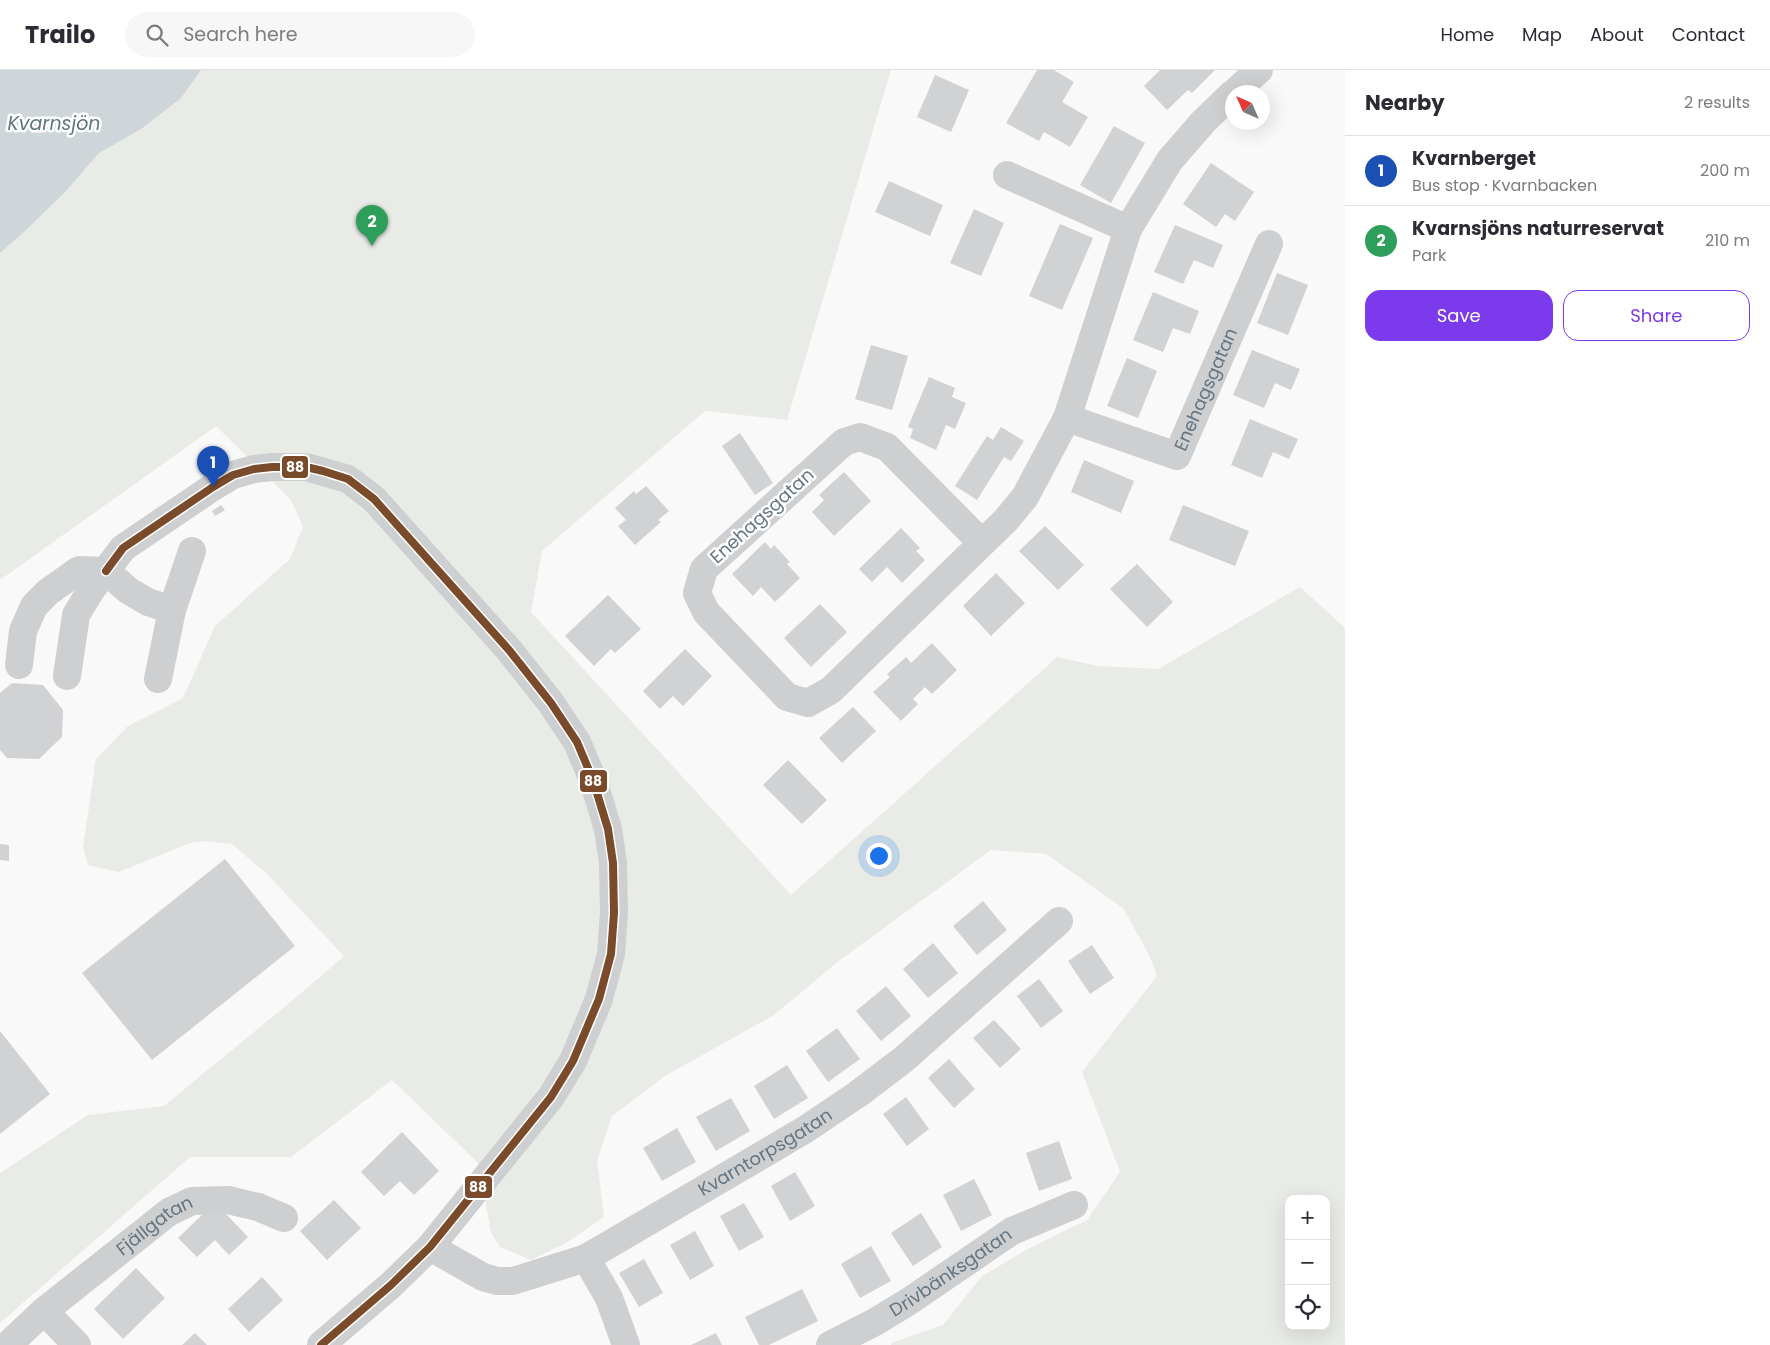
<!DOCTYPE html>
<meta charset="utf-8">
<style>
:root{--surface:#fff;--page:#f7f7f7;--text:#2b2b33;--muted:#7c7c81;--line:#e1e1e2;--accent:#7c3aed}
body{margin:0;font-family:Poppins,sans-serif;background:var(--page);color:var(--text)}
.controls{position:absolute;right:15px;bottom:15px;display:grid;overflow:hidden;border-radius:10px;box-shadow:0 5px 20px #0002}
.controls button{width:45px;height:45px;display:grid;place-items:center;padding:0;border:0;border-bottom:1px solid var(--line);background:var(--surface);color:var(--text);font:25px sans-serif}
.compass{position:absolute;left:1225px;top:15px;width:45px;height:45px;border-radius:50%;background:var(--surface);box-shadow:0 5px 20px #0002;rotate:315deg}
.you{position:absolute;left:878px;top:785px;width:18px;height:18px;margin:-12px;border:4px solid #fff;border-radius:50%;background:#1a73e8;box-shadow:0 0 0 8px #1a73e833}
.badge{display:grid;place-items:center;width:32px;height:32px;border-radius:50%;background:var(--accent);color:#fff;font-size:16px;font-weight:700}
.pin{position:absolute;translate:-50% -41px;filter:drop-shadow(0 1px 2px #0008)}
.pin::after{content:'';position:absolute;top:26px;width:18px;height:15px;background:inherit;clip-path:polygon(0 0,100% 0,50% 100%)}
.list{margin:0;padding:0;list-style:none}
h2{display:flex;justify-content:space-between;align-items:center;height:65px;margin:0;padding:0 20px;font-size:21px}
h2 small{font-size:16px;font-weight:400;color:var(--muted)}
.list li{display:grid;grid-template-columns:32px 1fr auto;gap:15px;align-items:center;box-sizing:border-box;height:70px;padding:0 20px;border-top:1px solid var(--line)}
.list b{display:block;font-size:19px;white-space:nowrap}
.list p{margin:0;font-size:16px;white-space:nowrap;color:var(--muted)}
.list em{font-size:16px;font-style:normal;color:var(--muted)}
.actions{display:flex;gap:10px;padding:15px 20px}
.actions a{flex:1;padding:11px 0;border:1px solid var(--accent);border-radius:15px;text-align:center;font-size:18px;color:var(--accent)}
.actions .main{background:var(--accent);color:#fff}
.icon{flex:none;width:28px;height:28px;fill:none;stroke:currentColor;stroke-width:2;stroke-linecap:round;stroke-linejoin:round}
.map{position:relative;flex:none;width:1345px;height:1275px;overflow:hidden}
header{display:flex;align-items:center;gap:30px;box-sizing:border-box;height:70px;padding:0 25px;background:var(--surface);border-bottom:1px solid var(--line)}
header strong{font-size:24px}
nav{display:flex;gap:28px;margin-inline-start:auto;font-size:18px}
.search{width:350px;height:45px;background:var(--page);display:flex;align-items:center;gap:12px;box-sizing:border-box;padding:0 18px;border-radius:28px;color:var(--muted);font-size:19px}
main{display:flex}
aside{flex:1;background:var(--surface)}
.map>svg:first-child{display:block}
.green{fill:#e8ebe6;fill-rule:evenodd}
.water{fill:#ced6d9}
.building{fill:#d0d2d3}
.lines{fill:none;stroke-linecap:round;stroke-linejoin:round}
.minor{stroke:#cecfd0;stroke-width:28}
.bus-1-casing{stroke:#fff;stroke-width:11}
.bus-1{stroke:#7a4b2a;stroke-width:8}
.labels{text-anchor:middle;stroke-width:5;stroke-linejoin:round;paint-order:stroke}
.street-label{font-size:18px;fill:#657683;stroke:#fff}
.water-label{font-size:19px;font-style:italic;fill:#60757c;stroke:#fff}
.line-badge{stroke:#fff;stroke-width:2}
.badge-label{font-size:14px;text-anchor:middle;font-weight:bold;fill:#fff}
</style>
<header>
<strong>Trailo</strong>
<div class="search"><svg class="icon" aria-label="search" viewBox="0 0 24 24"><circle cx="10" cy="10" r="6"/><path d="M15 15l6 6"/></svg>Search here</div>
<nav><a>Home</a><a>Map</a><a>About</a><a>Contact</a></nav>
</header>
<main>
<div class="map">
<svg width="1345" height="1275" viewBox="0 0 1345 1275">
<rect width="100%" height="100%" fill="#f9f9f9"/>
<path class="green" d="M0,0H891L787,350L705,341L542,481L531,542L791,825L1057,587L1098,596L1158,599L1300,517L1345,558V1275H891V1273L943,1255L982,1206L1026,1180L1087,1150L1120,1102L1082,1002L1157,906L1150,887L1123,838L1046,784L991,780L840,890L774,945L665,1006L612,1046L597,1091L604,1147L566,1173L531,1190L500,1177L491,1163L479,1094L392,1010L291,1087H190L0,1253V1103L88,1045L164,1036L305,920L344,886L269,806L232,774L206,771L190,773L119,802L88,795L83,777L96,689L128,656L183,628L215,556L290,489L303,457L291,430L216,356L0,510ZM1289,1129H1326V1256H1289Z"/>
<polygon class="water" points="0,0 201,0 181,28 141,59 99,83 66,121 27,159 0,183"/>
<g class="building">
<polygon points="1037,0 1054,0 1074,12 1062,32 1088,47 1070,77 1044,62 1039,71 1006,53"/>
<polygon points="1160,0 1215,0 1192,23 1188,20 1167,40 1144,16"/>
<polygon points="935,5 969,20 951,62 917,47"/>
<polygon points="1114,56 1145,73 1111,133 1080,115"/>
<polygon points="1211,93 1254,122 1235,151 1225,144 1216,157 1183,134"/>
<polygon points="889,111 943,135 930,166 875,142"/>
<polygon points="974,139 1004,153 981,206 950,193"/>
<polygon points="1060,154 1093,168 1062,240 1029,226"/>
<polygon points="1175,155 1223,175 1213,198 1194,190 1183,214 1154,202"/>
<polygon points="1277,203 1308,215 1288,265 1257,253"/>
<polygon points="1153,222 1199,241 1190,264 1173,258 1163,282 1133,270"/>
<polygon points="871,275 908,286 892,340 855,329"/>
<polygon points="1252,280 1300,299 1291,320 1275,313 1264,338 1233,325"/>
<polygon points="1127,288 1157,301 1138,348 1107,336"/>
<polygon points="929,307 955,318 952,327 966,333 955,359 946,355 936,380 910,368 913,359 908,357"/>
<polygon points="1250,349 1298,369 1289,389 1273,382 1262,408 1231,395"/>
<polygon points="1001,357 1024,371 1011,391 1004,387 977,430 955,416 987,366 993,370"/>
<polygon points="740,363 773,413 755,425 722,376"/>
<polygon points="1084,390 1134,411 1121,443 1071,422"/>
<polygon points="844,402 871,431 834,466 812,442 824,430 819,425"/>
<polygon points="646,416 669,441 658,450 661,452 635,475 618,456 626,450 615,438 634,421 636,424"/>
<polygon points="221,435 225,440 215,446 212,441"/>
<polygon points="1183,435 1249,461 1235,496 1169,470"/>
<polygon points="1045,456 1084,495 1058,520 1019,481"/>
<polygon points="901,458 920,478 916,481 925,490 902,513 887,497 872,512 859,499"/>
<polygon points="765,472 771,479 774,475 790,492 787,494 800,508 775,532 761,517 753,526 732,504"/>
<polygon points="1137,494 1173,532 1147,557 1110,519"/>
<polygon points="996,503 1025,533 991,566 963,536"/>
<polygon points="608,525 641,559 615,583 611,579 594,596 565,566"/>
<polygon points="820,534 847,562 811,597 784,568"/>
<polygon points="932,573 957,600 932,624 925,617 913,629 918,634 901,651 873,622 890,607 887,604 906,587 911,593"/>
<polygon points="685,579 712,606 683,636 673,626 660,639 643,621"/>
<polygon points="12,613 43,615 63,640 62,667 39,689 7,688 0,680 0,623"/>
<polygon points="853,637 876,661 842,693 819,668"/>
<polygon points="788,690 827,730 802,754 763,715"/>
<polygon points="0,774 9,775 9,791 0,790"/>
<polygon points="225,789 295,876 152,990 82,903"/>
<polygon points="983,831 1007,860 977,885 953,856"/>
<polygon points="933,873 958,903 928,928 903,899"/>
<polygon points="1092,875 1114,908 1090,924 1068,891"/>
<polygon points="1039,909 1063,941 1041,958 1017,926"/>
<polygon points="886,916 911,946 881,971 856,941"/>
<polygon points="994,950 1021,979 1000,998 973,968"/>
<polygon points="837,958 860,989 828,1012 806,981"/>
<polygon points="0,961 50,1024 0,1064"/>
<polygon points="949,989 975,1019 954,1038 928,1008"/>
<polygon points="787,995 808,1028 774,1049 754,1016"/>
<polygon points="906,1027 929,1059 907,1076 883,1044"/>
<polygon points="731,1028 750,1061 716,1081 696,1047"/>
<polygon points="677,1058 696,1092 662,1111 643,1078"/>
<polygon points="402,1062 439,1101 414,1125 400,1111 384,1126 361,1102"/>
<polygon points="1059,1071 1072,1109 1039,1121 1026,1083"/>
<polygon points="795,1102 815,1136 790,1151 771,1116"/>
<polygon points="974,1109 992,1145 961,1161 943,1125"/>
<polygon points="334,1130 361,1158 327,1190 300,1161"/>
<polygon points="744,1133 764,1167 739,1181 720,1146"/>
<polygon points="921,1143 942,1177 913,1196 891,1163"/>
<polygon points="203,1144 226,1144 248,1167 229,1185 215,1170 197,1187 178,1168"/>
<polygon points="695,1161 714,1196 690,1210 670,1175"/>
<polygon points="871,1176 891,1211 860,1228 841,1194"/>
<polygon points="644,1189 663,1223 639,1237 619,1203"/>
<polygon points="136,1198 165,1228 123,1269 94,1239"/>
<polygon points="262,1207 283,1230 249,1262 228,1239"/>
<polygon points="802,1219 818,1251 769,1275 759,1275 745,1247"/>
<polygon points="195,1263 207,1275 182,1275"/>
<polygon points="716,1263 722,1275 691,1275"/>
</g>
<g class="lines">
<g class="minor">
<polyline points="1235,22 1259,0"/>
<polyline points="1007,105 1128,159"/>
<path id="s1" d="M1067,348L1177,386L1269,174"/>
<polyline points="982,473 887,377 860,367 844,372 704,499 697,523 706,542 787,627 808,633 831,620 1006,450 1025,427 1067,348 1128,159 1170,90 1204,51 1232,24"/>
<polyline points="19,595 23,561 34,536 48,522 79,500 106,501 129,521 148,532 172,540 192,481"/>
<polyline points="67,606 76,545 91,520 123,478 213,417 233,405 254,399 272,397 306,397 348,409 374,429 509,580 551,633 577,672 593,710 608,759 613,793 614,843 611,884 599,929 573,991 551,1027 430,1177 391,1215 321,1275"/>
<polyline points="158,609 172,540"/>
<path id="s2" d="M430,1177L483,1207L497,1211H513L586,1188L745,1095L806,1059L858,1024L904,989L1059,851"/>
<polyline points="586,1188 609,1228 626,1275"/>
<path id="s3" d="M44,1241L169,1142L192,1131L228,1130L258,1137L284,1148"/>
<polyline points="8,1275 44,1241 77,1275"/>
<path id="s4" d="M830,1275L875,1252L908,1232L1012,1161L1074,1135"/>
</g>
<g class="bus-1-casing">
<polyline id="bus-1" points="106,501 123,478 213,417 233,405 254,399 272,397 306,397 323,401 348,409 374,429 509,580 551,633 577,672 593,710 608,759 613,793 614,843 611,884 599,929 573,991 551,1027 430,1177 391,1215 321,1275"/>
</g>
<use href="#bus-1" class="bus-1"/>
</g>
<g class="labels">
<g class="street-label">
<text dy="6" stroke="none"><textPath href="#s1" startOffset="189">Enehagsgatan</textPath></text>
<text transform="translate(762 446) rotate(-42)" y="6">Enehagsgatan</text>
<text dy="6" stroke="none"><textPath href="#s2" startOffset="376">Kvarntorpsgatan</textPath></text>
<text dy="6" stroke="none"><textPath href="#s3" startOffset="140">Fjällgatan</textPath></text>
<text dy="6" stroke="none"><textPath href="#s4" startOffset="141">Drivbänksgatan</textPath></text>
</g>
<g class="water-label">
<text x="54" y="60">Kvarnsjön</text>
</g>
</g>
<g class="line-badge">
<rect x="281" y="385" width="28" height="24" rx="5" fill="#7a4b2a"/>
<rect x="579" y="699" width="29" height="24" rx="5" fill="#7a4b2a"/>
<rect x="464" y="1105" width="29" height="24" rx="5" fill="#7a4b2a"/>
</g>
<g class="badge-label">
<text x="295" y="402">88</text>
<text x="593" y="716">88</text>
<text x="478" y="1122">88</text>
</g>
</svg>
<div class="controls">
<button>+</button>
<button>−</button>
<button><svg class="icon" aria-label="locate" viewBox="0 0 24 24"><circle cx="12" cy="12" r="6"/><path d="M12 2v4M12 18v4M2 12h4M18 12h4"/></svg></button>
</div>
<svg class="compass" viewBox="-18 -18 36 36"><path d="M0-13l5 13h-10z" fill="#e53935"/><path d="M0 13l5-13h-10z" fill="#7c7c81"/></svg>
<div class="you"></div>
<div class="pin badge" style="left:213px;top:417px;background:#1a4fb4">1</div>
<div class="pin badge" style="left:372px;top:176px;background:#2e9e5b">2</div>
</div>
<aside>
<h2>Nearby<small>2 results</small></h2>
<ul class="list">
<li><span class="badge" style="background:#1a4fb4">1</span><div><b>Kvarnberget</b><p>Bus stop · Kvarnbacken</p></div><em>200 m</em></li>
<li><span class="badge" style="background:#2e9e5b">2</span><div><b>Kvarnsjöns naturreservat</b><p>Park</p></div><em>210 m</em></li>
</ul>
<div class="actions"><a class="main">Save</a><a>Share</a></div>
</aside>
</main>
